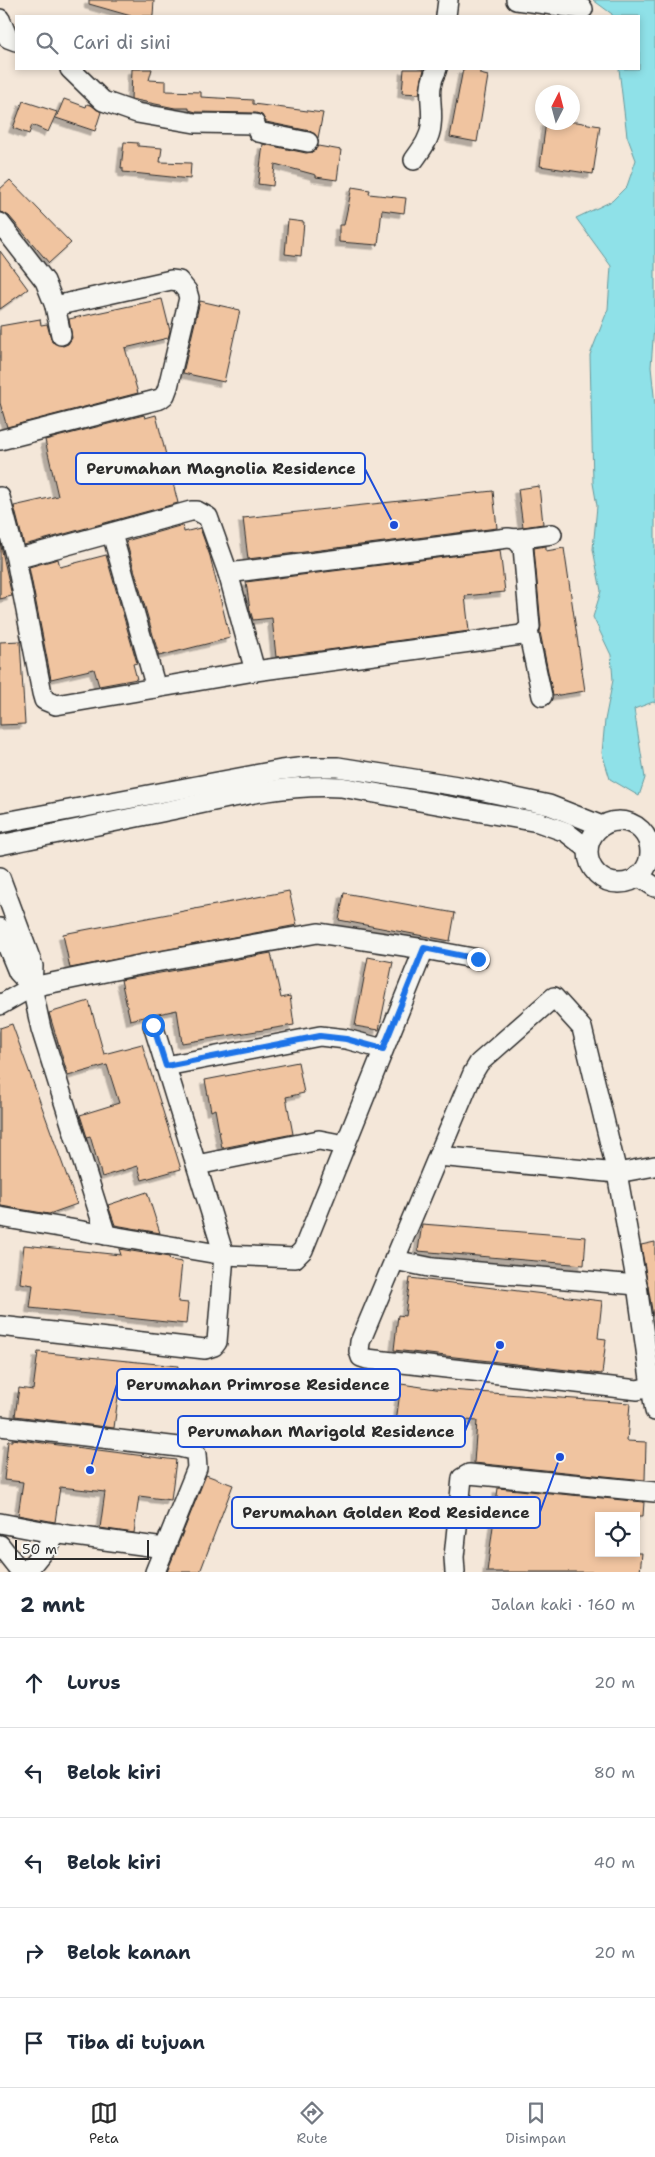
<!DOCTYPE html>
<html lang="id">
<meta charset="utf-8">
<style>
:root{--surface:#fff;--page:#f2f2f3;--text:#1f2937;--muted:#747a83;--line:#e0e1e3;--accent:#2b2b2b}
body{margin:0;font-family:"Shantell Sans",sans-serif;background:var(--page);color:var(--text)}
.controls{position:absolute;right:15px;bottom:15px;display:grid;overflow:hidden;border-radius:0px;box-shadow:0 2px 8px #0003}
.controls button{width:45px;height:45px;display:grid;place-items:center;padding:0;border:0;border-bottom:1px solid var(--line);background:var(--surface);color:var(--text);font:25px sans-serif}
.compass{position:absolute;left:535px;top:85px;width:45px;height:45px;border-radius:50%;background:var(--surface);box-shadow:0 2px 8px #0003;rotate:6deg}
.scale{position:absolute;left:15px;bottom:12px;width:134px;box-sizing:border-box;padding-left:5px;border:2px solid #2b2b2b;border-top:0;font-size:14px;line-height:18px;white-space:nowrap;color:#2b2b2b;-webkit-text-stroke:4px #f6f6f2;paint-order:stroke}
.stop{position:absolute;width:15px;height:15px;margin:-11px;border:4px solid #1a73e8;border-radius:50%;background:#fff}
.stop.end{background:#1a73e8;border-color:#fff;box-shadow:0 1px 5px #0008}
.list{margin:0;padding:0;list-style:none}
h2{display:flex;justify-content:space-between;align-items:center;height:65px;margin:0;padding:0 20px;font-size:21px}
h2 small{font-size:16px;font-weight:400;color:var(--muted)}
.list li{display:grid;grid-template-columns:32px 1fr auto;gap:15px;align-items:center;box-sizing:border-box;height:90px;padding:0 20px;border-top:1px solid var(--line)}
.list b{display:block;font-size:19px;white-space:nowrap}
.list em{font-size:16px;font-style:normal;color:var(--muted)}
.icon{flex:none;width:28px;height:28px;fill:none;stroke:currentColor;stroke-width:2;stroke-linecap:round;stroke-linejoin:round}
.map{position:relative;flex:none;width:655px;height:1572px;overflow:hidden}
.search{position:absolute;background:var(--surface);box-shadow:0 2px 8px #0003;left:15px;right:15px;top:15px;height:55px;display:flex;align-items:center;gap:12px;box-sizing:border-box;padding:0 18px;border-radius:0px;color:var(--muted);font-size:19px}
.sheet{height:515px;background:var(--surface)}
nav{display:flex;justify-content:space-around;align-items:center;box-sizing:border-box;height:70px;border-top:1px solid var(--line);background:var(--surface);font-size:14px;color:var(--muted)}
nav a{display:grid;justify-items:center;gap:2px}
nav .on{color:var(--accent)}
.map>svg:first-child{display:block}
.water{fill:#8fe1e8;stroke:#67989c}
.building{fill:#f0c4a0;stroke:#2b2b2b;filter:url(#shadow)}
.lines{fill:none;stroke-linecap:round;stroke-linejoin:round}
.minor-casing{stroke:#2b2b2b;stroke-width:22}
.minor{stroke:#f6f6f2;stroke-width:19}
.route{stroke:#1a73e8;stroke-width:6}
.leader{fill:none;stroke:#1d4ed8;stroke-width:2}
.callout-dot{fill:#1d4ed8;stroke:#f6f6f2;stroke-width:2}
.callout{fill:#f6f6f2;stroke:#1d4ed8;stroke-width:2}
.callout-label{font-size:16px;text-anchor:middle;font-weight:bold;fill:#2b2b2b}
</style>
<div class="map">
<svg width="655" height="1572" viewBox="0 0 655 1572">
<defs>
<filter id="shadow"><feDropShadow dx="-4.5" dy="4.5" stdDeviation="0" flood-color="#0004"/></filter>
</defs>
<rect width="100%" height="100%" fill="#f4e7d9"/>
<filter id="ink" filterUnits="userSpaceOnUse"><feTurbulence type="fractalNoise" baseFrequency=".02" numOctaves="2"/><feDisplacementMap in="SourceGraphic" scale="10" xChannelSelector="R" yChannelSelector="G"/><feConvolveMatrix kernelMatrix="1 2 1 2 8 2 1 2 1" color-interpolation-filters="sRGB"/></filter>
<g filter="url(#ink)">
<polygon class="water" points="593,0 655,0 655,312 651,367 655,405 655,703 653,702 634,709 645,778 639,796 610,779 602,753 605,720 613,680 611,655 593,617 601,591 593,549 597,506 593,483 590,355 608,309 611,266 576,218 612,201 627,186 636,160 627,136 619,69 639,69 639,16 612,16 612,14"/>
<g class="building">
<polygon points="89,0 154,0 153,16 131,16 89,4"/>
<polygon points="132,69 152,69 149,80 166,81 166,91 201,92 201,97 253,100 253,104 323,113 318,138 310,131 266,122 262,115 256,113 196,112 189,110 189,108 175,108 131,99"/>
<polygon points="404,69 424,69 419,94 402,93"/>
<polygon points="463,69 480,69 480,74 488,76 477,142 450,137"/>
<polygon points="64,99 86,107 87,104 91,105 101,112 95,131 56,118"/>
<polygon points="23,101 57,112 48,132 32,125 29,134 13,128"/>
<polygon points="546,122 577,122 600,126 593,174 540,166"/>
<polygon points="124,142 138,143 138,146 162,148 160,162 191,163 190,179 123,172 123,168 121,168"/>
<polygon points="263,144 306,153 312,152 318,146 341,150 337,180 316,177 316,175 275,164 273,186 258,184"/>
<polygon points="10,180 71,243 49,263 9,216 0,212 0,189"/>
<polygon points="352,187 370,190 369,194 406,198 404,213 382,210 378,245 339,242 339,225 344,225"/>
<polygon points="288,220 304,222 301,256 285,254"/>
<polygon points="0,251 28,289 0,309"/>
<polygon points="162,299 170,331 168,338 125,348 138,393 7,427 0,403 0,326 40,319 41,325 47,324 52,342 63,346 68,344 72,338 69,319"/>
<polygon points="200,301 240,310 224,382 183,373"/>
<polygon points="144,415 145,418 156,415 178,503 24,545 14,506 58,496 45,440"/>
<polygon points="539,486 543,524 523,527 518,489"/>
<polygon points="493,491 497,528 248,559 243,518"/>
<polygon points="183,525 184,532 200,528 210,556 230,638 159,656 126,541"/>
<polygon points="0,542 12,596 0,599"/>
<polygon points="546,546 546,551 564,548 585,691 553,696 540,632 541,626 534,548"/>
<polygon points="500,550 505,592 465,596 469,631 276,657 272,618 253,620 250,610 246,582"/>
<polygon points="106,555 137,663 133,664 137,679 99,686 94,669 51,679 29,567 58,559 60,567"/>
<polygon points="20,641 25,724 0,725 0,642"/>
<polygon points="289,891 297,925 70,968 63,934"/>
<polygon points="344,893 455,913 450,941 339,920"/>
<polygon points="271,953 281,998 290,996 294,1025 182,1043 177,1010 130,1020 121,980"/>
<polygon points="368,957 393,962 379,1030 355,1026"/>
<polygon points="89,1001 104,1054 142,1044 181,1169 142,1180 138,1166 102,1177 90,1136 87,1137 80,1115 119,1103 107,1065 68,1076 49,1013"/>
<polygon points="12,1024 77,1204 49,1214 1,1206 0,1202 0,1028"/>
<polygon points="298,1062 304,1093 286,1097 293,1134 222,1148 215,1109 211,1111 205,1080"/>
<polygon points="147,1192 160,1233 115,1225 108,1205"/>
<polygon points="422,1224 586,1237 584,1265 418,1251"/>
<polygon points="655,1242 655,1316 653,1316 641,1245"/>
<polygon points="24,1245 121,1255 119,1249 169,1257 170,1260 182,1262 178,1302 188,1303 186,1324 30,1308 33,1285 20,1283"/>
<polygon points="410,1278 602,1301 598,1338 606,1339 602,1374 394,1350 398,1315 405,1316"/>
<polygon points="38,1352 178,1366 176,1387 120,1381 114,1428 15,1416 19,1388 33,1390"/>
<polygon points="401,1384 436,1389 630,1403 627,1441 646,1442 645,1480 474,1463 477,1421 423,1416 421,1433 395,1430"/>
<polygon points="12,1439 176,1460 171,1500 139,1496 134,1533 100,1528 105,1492 60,1487 55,1522 18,1515 23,1482 4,1480 8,1441 12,1441"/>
<polygon points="206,1475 233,1485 200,1572 167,1572"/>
<polygon points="498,1488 644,1502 643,1516 599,1516 599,1553 642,1553 640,1572 487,1572"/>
</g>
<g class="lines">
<g class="minor-casing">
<g id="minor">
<polyline points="516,0 583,9"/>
<polyline points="446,16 448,0"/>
<polyline points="0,19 8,38 16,41"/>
<polyline points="70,69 103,101 137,113 195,123 255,124 258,132 308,142"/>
<path d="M414,160C421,150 430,139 431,126C434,104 425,90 437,69"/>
<polyline points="0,223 45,281 55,306 61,335"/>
<polyline points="0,440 160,399 165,395 168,387 189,298 187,291 179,281 171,280 55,306"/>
<polyline points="0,497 16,559 42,693 44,700 56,705 255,671 522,635 530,627 523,547 515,539 508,538 228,573 208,517 197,511 191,511 16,559"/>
<polyline points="112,534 156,688"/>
<polyline points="515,539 552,534"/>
<polyline points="228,573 255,671"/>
<polyline points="528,631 542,696"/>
<circle cx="619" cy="852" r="31"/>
<polyline points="0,823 281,770 307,767 338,767 470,788 549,805 602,826"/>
<path d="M0,845C59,833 117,821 176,809C231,797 285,784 341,787L538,822L566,832L588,849"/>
<polyline points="638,876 655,887"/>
<polyline points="0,877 33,966 32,987 41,1029 106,1235"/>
<polyline points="0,928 18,972 32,987"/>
<polygon points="554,997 582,1028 617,1173 637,1285 651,1386 638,1390 367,1359 361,1357 359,1351 360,1342 473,1073 479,1063"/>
<polyline points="0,1005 32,987 144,964 318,933 424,949 478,959"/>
<polyline points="166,1066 320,1036 346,1039 383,1049"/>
<polyline points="438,1156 617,1173 655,1166"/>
<polyline points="197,1165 319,1140 345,1145"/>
<polyline points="0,1217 224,1255 295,1258 303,1250 424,949"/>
<polyline points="394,1260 433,1268 637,1285"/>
<polyline points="0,1326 205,1349 214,1346 217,1342 224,1255 153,1025"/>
<polyline points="651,1386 655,1411"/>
<polyline points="0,1426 179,1447 192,1450 196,1454 197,1468 155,1572"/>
<polyline points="0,1523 53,1533 164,1548"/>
<polyline points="0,1545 21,1572"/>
<polyline points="26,1572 58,1533"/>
<polyline points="455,1572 454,1557 462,1478 469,1474 655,1492"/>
</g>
</g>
<use href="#minor" class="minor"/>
</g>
</g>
<g class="lines" filter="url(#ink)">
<polyline class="route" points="153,1025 166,1066 320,1036 346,1039 383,1049 424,948 478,959"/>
</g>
<path class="leader" d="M394 525L365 469M90 1470L117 1384M500 1345L465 1431M560 1457L540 1512"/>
<g class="callout-dot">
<circle cx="394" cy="525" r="5"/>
<circle cx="90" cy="1470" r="5"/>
<circle cx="500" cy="1345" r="5"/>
<circle cx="560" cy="1457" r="5"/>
</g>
<g class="callout">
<rect x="76" y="453" width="289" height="31" rx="5"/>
<rect x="117" y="1369" width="283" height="31" rx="5"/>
<rect x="178" y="1416" width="287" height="31" rx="5"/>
<rect x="232" y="1497" width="308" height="31" rx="5"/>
</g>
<g class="callout-label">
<text x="221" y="474">Perumahan Magnolia Residence</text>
<text x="258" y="1390">Perumahan Primrose Residence</text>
<text x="321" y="1437">Perumahan Marigold Residence</text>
<text x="386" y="1518">Perumahan Golden Rod Residence</text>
</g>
</svg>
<div class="controls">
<button><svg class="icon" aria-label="locate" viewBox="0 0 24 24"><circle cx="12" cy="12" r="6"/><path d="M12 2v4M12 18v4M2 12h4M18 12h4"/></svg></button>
</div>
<svg class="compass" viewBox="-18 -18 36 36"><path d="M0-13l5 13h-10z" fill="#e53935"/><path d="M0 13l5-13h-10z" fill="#747a83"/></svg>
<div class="scale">50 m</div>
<div class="stop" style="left:153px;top:1025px"></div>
<div class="stop end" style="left:478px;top:959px"></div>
<div class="search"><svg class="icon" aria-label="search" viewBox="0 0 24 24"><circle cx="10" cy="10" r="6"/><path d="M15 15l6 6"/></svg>Cari di sini</div>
</div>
<section class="sheet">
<h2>2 mnt<small>Jalan kaki · 160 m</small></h2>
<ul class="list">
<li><svg class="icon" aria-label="ahead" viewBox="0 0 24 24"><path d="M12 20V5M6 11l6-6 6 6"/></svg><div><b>Lurus</b></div><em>20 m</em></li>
<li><svg class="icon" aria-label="left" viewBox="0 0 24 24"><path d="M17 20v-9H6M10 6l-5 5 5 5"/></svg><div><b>Belok kiri</b></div><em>80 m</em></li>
<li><svg class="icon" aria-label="left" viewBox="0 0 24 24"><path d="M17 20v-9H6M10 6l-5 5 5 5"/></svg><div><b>Belok kiri</b></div><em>40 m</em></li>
<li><svg class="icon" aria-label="right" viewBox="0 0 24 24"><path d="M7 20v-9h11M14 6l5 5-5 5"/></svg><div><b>Belok kanan</b></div><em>20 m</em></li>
<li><svg class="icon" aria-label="arrive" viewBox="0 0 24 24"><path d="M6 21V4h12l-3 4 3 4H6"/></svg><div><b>Tiba di tujuan</b></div></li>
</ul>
</section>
<nav>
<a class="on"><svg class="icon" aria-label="map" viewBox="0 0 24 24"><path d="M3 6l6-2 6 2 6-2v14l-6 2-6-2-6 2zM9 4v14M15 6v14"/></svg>Peta</a>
<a><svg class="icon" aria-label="directions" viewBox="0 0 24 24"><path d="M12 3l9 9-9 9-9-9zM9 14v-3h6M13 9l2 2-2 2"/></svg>Rute</a>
<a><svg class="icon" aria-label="saved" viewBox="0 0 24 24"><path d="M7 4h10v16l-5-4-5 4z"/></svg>Disimpan</a>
</nav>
